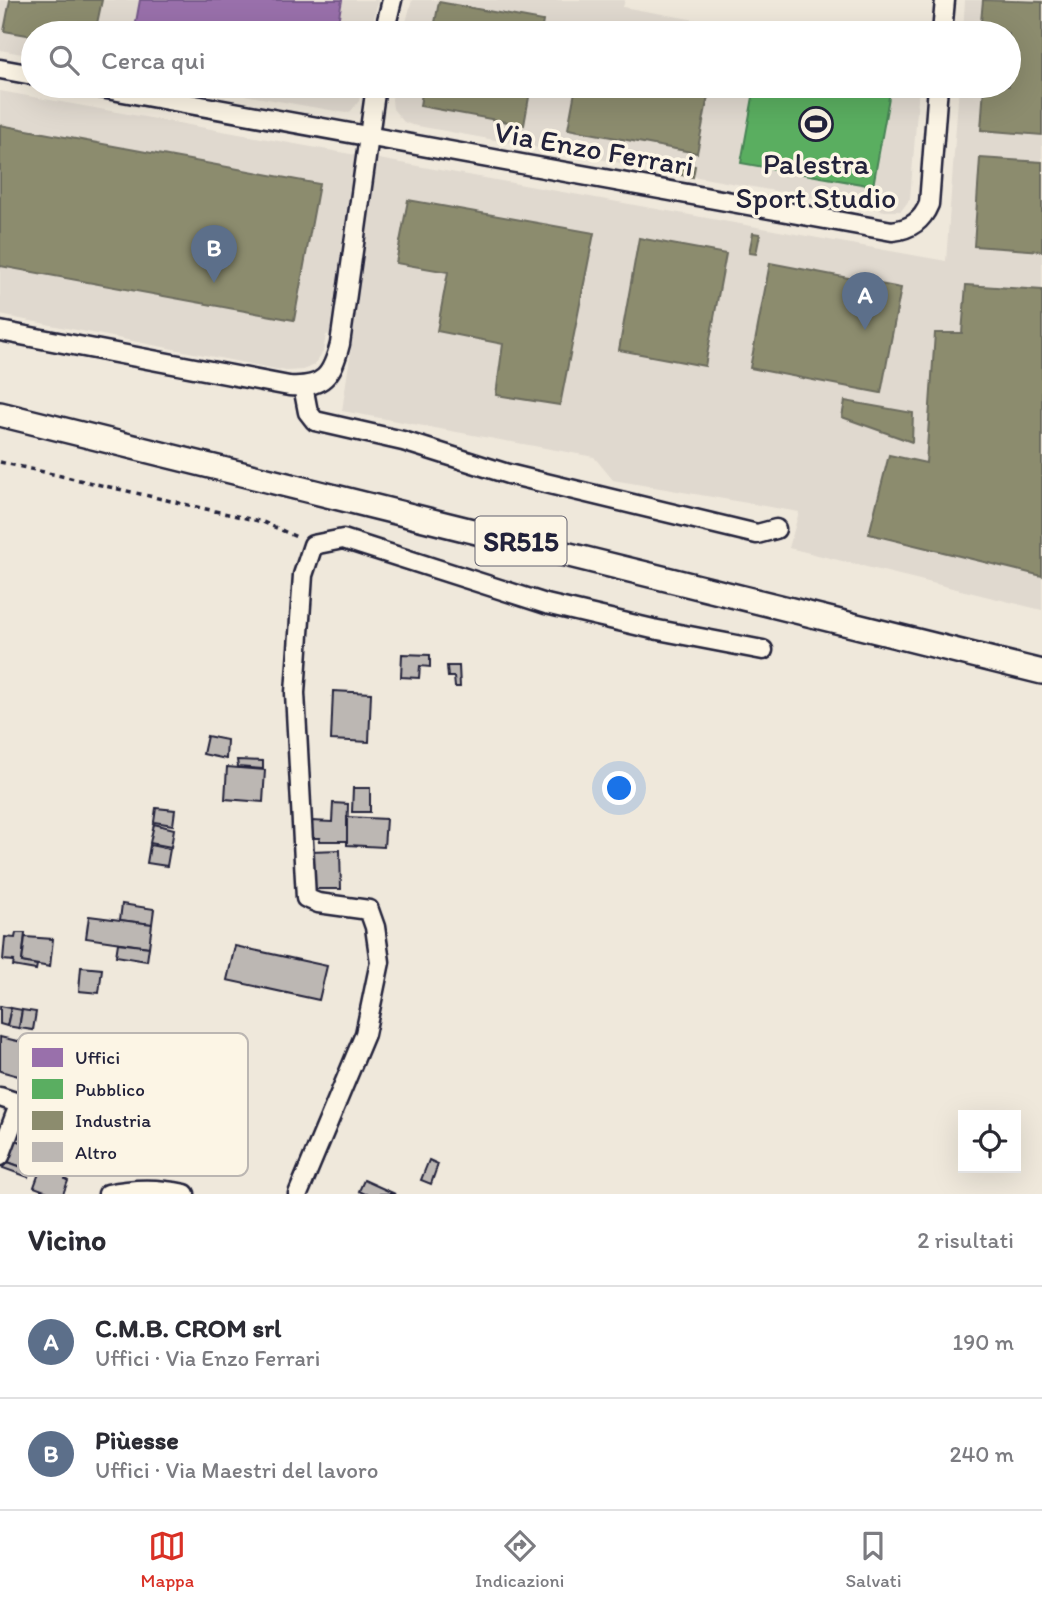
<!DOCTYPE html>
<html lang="it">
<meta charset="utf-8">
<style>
:root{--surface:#fff;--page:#f2f2f3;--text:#2b2b33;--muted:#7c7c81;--line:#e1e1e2;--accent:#d93025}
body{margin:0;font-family:Itim,sans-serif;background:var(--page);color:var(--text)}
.controls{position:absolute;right:21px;bottom:21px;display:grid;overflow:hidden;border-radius:0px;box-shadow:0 7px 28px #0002}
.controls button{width:63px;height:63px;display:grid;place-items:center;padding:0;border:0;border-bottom:2px solid var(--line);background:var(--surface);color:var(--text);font:35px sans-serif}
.you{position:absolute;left:620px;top:789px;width:24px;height:24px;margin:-18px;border:5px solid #fff;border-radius:50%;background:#1a73e8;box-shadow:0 0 0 10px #1a73e833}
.badge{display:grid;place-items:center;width:46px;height:46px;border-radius:50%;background:var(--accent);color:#fff;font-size:23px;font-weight:700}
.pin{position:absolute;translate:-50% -58px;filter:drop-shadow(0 2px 4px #0008)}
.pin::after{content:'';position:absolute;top:37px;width:24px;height:21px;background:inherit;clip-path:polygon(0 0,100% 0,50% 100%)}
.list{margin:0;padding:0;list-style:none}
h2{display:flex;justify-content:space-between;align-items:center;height:91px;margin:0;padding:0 28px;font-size:30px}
h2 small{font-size:23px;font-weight:400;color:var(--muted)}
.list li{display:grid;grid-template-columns:46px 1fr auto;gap:21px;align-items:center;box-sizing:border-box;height:112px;padding:0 28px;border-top:2px solid var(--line)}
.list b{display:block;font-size:26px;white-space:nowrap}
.list p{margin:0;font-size:23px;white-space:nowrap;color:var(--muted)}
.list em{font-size:23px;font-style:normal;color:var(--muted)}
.icon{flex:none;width:38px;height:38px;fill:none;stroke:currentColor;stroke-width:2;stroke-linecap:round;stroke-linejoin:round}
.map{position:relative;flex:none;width:1042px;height:1194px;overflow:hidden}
.search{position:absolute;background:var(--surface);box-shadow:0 7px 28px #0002;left:21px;right:21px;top:21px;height:77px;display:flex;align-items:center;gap:18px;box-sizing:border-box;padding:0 24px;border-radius:38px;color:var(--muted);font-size:26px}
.sheet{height:315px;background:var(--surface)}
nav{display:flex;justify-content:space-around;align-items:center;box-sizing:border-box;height:98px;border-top:2px solid var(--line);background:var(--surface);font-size:19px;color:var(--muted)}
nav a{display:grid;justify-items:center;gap:4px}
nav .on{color:var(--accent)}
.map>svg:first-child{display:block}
.built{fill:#e0d9cf}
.offices{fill:#9970ab;stroke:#755989;stroke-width:2}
.public{fill:#5aae61;stroke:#498456;stroke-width:2}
.industry{fill:#8c8c6e;stroke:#6c6c5f;stroke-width:2}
.building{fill:#bcb7b3;stroke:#22223b;stroke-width:2}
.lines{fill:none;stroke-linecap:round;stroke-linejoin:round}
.minor-casing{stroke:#22223b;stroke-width:23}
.major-casing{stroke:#22223b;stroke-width:28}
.path{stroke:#22223b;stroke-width:3.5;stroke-dasharray:5 5;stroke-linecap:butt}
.minor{stroke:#fcf5e5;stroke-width:18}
.major{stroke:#fcf5e5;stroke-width:23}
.labels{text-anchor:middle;stroke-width:7;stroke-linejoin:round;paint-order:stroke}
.shield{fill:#fcf5e5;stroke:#63616e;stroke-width:2}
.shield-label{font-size:28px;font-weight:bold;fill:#22223b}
.street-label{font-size:30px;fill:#22223b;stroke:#fcf5e5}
.poi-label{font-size:30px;fill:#22223b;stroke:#fcf5e5}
.key{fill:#fcf5e5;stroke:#bbb6b2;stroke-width:2}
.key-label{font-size:19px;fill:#22223b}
</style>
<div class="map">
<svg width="1042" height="1194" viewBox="0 0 1042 1194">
<rect width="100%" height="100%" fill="#efe8db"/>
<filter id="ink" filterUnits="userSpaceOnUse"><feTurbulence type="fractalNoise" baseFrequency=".0143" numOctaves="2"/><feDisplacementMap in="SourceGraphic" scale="14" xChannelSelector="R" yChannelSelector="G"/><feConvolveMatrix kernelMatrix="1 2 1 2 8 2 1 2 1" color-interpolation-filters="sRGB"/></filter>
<g filter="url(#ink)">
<g class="built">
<polygon points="0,0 378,0 371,33 33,33 33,56 0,50"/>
<polygon points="412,0 625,0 623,7 768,33 403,33"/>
<polygon points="965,0 1042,0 1042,610 789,548 799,512 613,480 594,457 342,411 354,328 326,335 323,352 314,365 303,370 286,371 0,315 0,91 946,261 959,86 1009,86 1009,33 963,33"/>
<polygon points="194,86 362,86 359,101 351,111 346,113"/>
<polygon points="394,86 919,86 910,199 901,211 885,211 412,125 404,122 393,109 392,99"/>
</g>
<polygon class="offices" points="140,0 342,0 336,33 134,33"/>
<polygon class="public" points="755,86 891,86 873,186 741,163"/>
<g class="industry">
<polygon points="10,0 102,0 95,33 33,33 33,36 4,31"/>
<polygon points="983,0 1042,2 1042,135 981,130 984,86 1009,86 1009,33 980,33"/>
<polygon points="439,2 543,21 541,33 433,33"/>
<polygon points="587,27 619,33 586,33"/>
<polygon points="423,86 531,86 524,125 420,106"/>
<polygon points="576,86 710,86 697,153 568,129"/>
<polygon points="0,125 319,184 294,320 0,266"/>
<polygon points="980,158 1042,162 1042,251 974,246"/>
<polygon points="672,162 695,166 693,177 670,173"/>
<polygon points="408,200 594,233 560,405 496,395 503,344 437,331 448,272 396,263"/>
<polygon points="753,233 760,234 756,254 749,253"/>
<polygon points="639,238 726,254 705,366 619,350"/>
<polygon points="770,263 901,288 881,393 750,368"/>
<polygon points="966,285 1042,290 1042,576 869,534 889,455 926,463 935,333 962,333"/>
<polygon points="845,401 913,413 912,442 842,417"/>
</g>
<g class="building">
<polygon points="402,654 430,655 430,667 420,666 419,678 401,677"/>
<polygon points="447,666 459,666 460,687 455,687 454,677 448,677"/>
<polygon points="333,691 371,693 369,742 331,740"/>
<polygon points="207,736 227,740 226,759 203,754"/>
<polygon points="237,760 263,761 263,769 238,767"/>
<polygon points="227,767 265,770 263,802 225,799"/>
<polygon points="353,788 370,788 370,812 352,812"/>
<polygon points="333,803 348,804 347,841 319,841 320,838 310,838 311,821 332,822"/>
<polygon points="156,808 175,810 173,825 154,822"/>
<polygon points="347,817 386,819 384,847 347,845"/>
<polygon points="154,824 174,829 171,847 150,843"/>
<polygon points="150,845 170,849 167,866 147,863"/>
<polygon points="340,850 341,889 310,889 310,851"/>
<polygon points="122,904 154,909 152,924 120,920"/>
<polygon points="89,916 152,924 149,947 86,938"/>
<polygon points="16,933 25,933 22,962 37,965 36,970 13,966 14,961 3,960 5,937 15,938"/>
<polygon points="25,937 53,939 50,967 22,962"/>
<polygon points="118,943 149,947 147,961 116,956"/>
<polygon points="235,946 327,966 319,1000 227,980"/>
<polygon points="81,967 102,969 99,993 79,991"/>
<polygon points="0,1006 11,1008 7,1026 0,1024"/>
<polygon points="11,1008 22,1010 19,1028 7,1026"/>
<polygon points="22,1010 36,1012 33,1030 19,1028"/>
<polygon points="0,1037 26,1043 23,1054 27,1055 22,1077 0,1071"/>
<polygon points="13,1139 56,1154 54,1164 68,1171 65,1179 68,1181 63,1194 53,1194 34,1187 39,1173 5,1161"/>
<polygon points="429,1160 438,1164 431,1184 421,1180"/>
<polygon points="5,1161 30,1170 28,1177 3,1168"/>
<polygon points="364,1180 395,1194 365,1194 359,1191"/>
</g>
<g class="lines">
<g class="minor-casing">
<g id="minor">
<polyline points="384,33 392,0"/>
<polyline points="942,33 945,0"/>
<polyline points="0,69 33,75"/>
<path d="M90,86L892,231C911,229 922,221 929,204L938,86"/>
<path d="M0,331L289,386C324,388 332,375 340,344L376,86"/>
<polyline points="303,386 308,412 315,421 403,441 508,474 757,534 776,529"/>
<polyline points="0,1097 15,1102 18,1108 0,1156"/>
<path d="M108,1194C134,1188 158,1188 185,1194"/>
<polyline points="298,1194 365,1034 380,962 375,927 369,910 318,903 306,898 295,693 303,575 313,545 343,539 546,604 653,629 763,650"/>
</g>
</g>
<g class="major-casing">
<polyline id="major" points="0,414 1042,672"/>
</g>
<polyline class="path" points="0,462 263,522 299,538"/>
<use href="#minor" class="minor"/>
<use href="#major" class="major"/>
</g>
</g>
<defs>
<g id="stadium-ring" transform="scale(1.75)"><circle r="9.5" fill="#fcf5e5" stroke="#22223b" stroke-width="1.5"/><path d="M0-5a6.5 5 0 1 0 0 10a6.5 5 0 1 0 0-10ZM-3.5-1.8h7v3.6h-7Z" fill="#22223b"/></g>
</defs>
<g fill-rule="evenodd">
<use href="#stadium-ring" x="816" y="124"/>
</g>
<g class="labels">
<rect class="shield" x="475.5" y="516.5" width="91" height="49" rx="5"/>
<g class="shield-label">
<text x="521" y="551">SR515</text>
</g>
<g class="street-label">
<text transform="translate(594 149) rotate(10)" y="10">Via Enzo Ferrari</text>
</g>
<g class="poi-label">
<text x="816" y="174">Palestra<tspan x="816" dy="34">Sport Studio</tspan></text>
</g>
</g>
<rect x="18" y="1033" width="230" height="143" rx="10" class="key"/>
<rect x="32" y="1048" width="31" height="19" fill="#9970ab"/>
<rect x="32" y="1079" width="31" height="20" fill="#5aae61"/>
<rect x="32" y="1111" width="31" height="19" fill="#8c8c6e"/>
<rect x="32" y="1142" width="31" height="20" fill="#bcb7b3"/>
<g class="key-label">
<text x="75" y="1064">Uffici</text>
<text x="75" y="1096">Pubblico</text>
<text x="75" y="1127">Industria</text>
<text x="75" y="1159">Altro</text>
</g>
</svg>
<div class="controls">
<button><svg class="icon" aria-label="locate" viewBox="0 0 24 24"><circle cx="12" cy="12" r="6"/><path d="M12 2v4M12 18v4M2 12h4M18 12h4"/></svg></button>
</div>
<div class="you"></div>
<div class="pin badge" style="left:865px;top:330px;background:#5c6f8a">A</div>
<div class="pin badge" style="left:214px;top:283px;background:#5c6f8a">B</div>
<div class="search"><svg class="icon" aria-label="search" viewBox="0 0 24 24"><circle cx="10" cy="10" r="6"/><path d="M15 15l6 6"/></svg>Cerca qui</div>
</div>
<section class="sheet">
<h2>Vicino<small>2 risultati</small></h2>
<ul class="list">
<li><span class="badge" style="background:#5c6f8a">A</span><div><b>C.M.B. CROM srl</b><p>Uffici · Via Enzo Ferrari</p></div><em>190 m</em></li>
<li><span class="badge" style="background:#5c6f8a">B</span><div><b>Piùesse</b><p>Uffici · Via Maestri del lavoro</p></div><em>240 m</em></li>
</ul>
</section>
<nav>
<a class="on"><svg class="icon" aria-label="map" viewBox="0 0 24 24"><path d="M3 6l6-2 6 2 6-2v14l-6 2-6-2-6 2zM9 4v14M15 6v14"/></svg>Mappa</a>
<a><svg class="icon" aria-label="directions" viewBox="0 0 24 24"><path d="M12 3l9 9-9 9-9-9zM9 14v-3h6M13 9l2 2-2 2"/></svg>Indicazioni</a>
<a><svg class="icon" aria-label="saved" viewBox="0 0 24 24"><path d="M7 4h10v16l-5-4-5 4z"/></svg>Salvati</a>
</nav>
